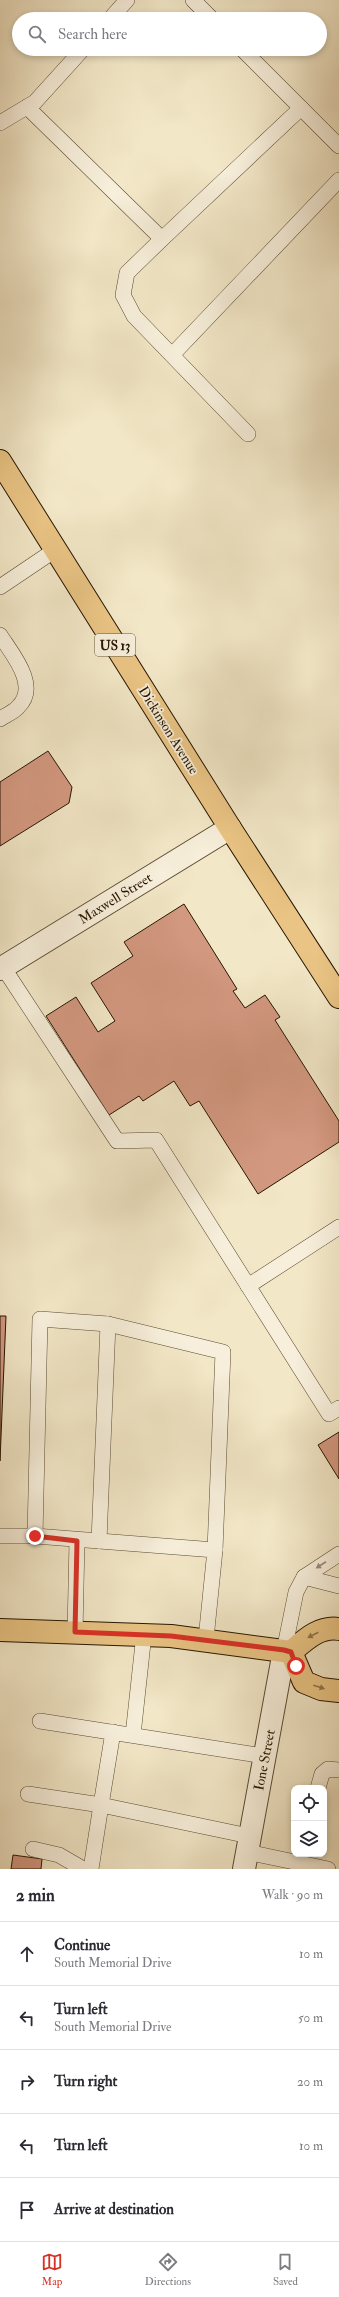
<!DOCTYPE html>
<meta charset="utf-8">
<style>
:root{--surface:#fff;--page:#f2f2f3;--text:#2b2b33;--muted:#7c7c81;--line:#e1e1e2;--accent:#d93025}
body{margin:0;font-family:"IM FELL Double Pica",serif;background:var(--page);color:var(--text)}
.controls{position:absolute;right:12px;bottom:12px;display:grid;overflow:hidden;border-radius:8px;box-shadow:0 2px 6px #0003}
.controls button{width:36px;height:36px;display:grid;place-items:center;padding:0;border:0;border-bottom:1px solid var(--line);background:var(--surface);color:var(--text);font:20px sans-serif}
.stop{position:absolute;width:12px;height:12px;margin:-9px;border:3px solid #d93025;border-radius:50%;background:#fff}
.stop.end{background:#d93025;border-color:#fff;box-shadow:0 1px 4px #0008}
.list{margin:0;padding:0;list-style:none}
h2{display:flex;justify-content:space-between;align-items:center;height:52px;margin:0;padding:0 16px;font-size:17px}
h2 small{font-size:13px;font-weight:400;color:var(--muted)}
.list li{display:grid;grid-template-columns:26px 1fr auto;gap:12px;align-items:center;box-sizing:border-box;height:64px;padding:0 16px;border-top:1px solid var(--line)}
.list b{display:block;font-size:15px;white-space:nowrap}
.list p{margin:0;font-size:13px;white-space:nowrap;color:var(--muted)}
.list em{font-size:13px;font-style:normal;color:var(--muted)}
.icon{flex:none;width:22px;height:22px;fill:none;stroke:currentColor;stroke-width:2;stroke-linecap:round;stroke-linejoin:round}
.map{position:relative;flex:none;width:339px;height:1869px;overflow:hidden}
.search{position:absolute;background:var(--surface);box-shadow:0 2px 6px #0003;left:12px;right:12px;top:12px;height:44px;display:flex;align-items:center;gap:10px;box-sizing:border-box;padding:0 14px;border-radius:22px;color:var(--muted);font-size:15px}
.sheet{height:372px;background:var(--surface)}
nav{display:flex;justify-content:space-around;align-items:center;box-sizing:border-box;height:56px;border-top:1px solid var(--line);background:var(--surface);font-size:11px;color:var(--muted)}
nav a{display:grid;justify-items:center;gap:2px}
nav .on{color:var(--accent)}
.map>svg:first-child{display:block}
.building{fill:#d39880;stroke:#271501}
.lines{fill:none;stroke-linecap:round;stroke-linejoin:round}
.lane-casing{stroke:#5a4a32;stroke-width:16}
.street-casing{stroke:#5a4a32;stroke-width:24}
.primary-casing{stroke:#271501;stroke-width:24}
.lane{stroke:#f7efdb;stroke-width:15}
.street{stroke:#f7efdb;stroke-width:22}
.primary{stroke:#e9c484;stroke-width:22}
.oneway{fill:#998d79}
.oneway2{fill:#927549}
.route{stroke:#d93025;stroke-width:5}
.labels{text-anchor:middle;stroke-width:3.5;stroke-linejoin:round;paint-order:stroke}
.shield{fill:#f7efdb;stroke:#655642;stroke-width:1}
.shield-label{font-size:13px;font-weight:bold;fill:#271501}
.street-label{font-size:14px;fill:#271501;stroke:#f7efdb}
</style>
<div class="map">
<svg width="339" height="1869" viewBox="0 0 339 1869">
<rect width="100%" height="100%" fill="#f2e7c7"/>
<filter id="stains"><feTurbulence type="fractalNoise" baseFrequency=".005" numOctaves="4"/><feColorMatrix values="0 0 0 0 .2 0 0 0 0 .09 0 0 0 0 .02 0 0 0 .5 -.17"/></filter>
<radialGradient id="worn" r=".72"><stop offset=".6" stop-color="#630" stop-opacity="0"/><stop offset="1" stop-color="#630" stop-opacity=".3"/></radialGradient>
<g class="building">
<polygon points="48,751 72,787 69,803 0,846 0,782"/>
<polygon points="184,904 237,989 233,991 245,1008 265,995 280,1017 275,1020 339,1121 339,1142 258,1194 199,1101 190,1106 174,1081 143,1101 139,1096 109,1115 46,1016 76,997 98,1032 115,1021 91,983 133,956 124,942"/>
<polygon points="0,1316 6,1316 0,1461"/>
<polygon points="339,1432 339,1479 318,1445"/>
<polygon points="13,1855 42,1859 41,1869 11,1869"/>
</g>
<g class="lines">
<g class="lane-casing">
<g id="lane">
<polyline points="193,0 212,19"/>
<polyline points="110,19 127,0"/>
<polyline points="242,49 339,146"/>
<polyline points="27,107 162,239 127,273 123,295 134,316 248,434"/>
<polyline points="0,123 35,102 83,49"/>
<polyline points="162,239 301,108"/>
<polyline points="172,355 339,180"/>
<polyline points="0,587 55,550"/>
<path d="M0,635C12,654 40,686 18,707C14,712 6,715 0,719"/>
<polyline points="3,967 117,1141 156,1140 329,1414 339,1408"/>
<polyline points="248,1286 339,1227"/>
<polyline points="108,1324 223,1352 215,1550"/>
<polyline points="0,1536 35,1536 40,1319 108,1324 99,1541"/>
<polyline points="35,1536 215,1550 206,1639"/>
<polyline points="304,1577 339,1586"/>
<polyline points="75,1632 77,1541"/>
<polyline points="284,1651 296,1592 304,1577 339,1554"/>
<polyline points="40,1721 264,1756"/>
<polyline points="113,1732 101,1805 249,1836"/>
<polyline points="133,1735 144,1634"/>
<polyline points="318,1788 322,1774 328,1769 339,1770"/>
<polyline points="28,1794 101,1805 91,1869"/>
<polyline points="33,1849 59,1855 83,1869"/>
<polyline points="247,1852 328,1869"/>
</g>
</g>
<g class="street-casing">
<g id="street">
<polyline points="0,969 230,828"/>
<polyline points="244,1869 284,1651"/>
</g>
</g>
<g class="primary-casing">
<g id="primary">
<polyline points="0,461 230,828 339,997"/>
<polyline points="0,1630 171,1636 291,1652"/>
<polyline points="291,1652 304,1682 321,1689 339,1691"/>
<path d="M291,1652C305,1640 319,1626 339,1629"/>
</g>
</g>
<use href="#lane" class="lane"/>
<use href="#street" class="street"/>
<use href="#primary" class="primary"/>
</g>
<defs><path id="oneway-solid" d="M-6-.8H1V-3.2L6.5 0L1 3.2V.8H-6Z"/></defs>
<use class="oneway" href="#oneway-solid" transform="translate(321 1565) rotate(147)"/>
<g class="oneway2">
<use href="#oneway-solid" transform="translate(313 1635) rotate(153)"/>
<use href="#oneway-solid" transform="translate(319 1687) rotate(18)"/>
</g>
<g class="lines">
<polyline class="route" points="35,1536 77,1541 75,1632 171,1636 284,1650 291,1652 296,1666"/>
</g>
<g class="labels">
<rect class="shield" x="95" y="634" width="40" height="22" rx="3"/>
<g class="shield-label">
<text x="115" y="650">US 13</text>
</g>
<g class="street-label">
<text transform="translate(169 730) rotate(58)" y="5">Dickinson Avenue</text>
<text transform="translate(115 898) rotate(-32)" y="5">Maxwell Street</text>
<text transform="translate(264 1760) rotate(-79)" y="5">Ione Street</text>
</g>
</g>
<rect width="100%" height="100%" filter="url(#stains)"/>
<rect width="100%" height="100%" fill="url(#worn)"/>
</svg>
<div class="controls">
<button><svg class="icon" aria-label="locate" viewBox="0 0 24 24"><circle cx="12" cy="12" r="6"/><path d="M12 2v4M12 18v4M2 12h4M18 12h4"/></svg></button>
<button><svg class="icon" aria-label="layers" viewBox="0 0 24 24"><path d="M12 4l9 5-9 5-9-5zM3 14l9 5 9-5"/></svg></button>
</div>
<div class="stop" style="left:296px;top:1666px"></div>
<div class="stop end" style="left:35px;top:1536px"></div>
<div class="search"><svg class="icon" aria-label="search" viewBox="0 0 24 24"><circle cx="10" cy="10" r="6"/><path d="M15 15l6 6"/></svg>Search here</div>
</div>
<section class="sheet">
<h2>2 min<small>Walk · 90 m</small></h2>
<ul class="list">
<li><svg class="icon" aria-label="ahead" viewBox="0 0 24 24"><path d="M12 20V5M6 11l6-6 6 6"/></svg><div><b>Continue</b><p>South Memorial Drive</p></div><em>10 m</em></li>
<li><svg class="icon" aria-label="left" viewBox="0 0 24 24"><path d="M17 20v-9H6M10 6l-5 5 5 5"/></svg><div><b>Turn left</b><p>South Memorial Drive</p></div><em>50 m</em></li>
<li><svg class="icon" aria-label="right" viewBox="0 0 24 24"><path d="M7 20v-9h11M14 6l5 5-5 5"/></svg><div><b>Turn right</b></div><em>20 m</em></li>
<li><svg class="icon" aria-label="left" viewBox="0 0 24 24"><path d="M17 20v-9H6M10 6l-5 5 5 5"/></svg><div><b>Turn left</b></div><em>10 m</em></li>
<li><svg class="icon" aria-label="arrive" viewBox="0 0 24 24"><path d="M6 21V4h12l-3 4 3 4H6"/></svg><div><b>Arrive at destination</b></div></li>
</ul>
</section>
<nav>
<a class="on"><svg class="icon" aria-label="map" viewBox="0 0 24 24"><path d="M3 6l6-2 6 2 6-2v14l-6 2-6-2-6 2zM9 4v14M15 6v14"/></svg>Map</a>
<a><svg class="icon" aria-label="directions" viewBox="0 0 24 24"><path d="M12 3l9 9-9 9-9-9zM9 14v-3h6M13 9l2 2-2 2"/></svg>Directions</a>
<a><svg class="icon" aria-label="saved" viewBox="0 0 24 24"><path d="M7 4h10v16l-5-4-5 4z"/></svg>Saved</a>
</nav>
